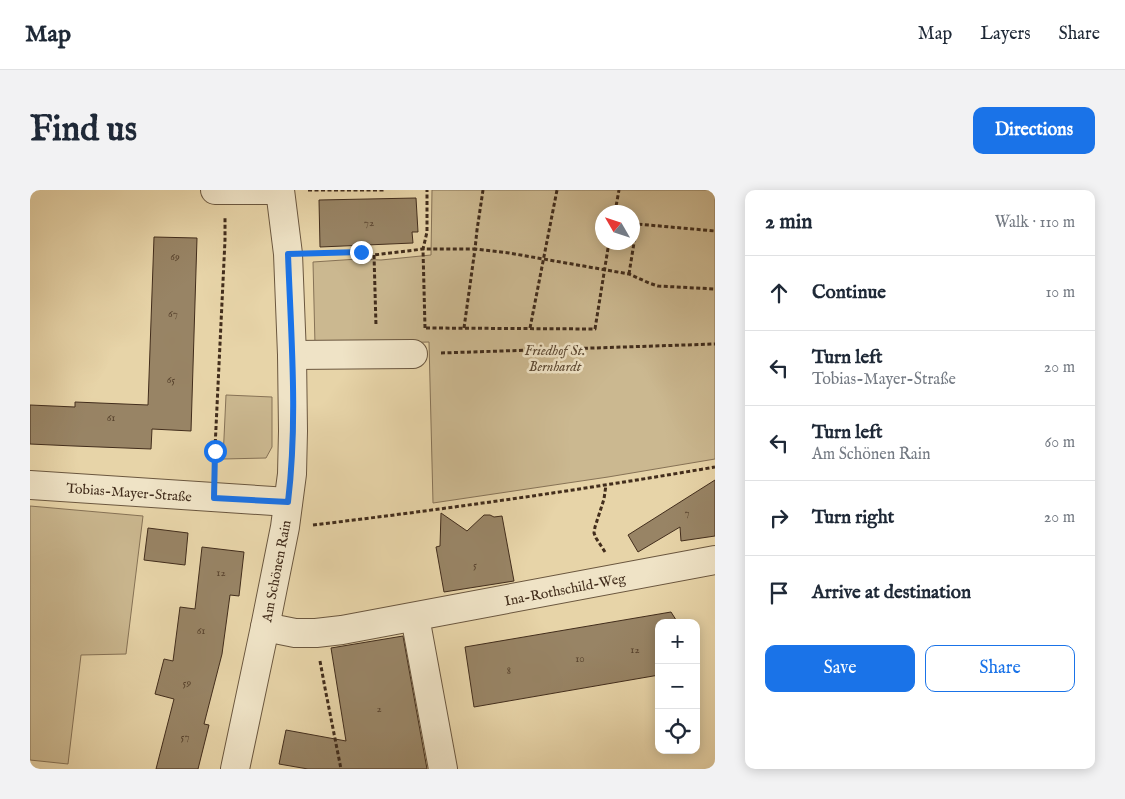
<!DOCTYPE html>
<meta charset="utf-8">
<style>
:root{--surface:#fff;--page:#f2f2f3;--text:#1f2937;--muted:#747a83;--line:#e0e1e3;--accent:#1a73e8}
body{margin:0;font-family:"IM FELL English",serif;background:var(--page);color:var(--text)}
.controls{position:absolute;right:15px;bottom:15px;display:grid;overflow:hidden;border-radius:10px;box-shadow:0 2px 12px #0003}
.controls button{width:45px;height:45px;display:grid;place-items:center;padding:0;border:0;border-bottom:1px solid var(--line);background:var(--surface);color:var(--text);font:25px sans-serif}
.compass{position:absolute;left:565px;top:15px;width:45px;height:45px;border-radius:50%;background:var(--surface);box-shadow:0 2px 12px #0003;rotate:309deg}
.stop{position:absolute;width:15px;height:15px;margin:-11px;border:4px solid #1a73e8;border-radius:50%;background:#fff}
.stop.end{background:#1a73e8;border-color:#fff;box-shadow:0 1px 5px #0008}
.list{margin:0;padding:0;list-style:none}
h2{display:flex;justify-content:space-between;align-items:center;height:65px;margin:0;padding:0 20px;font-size:21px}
h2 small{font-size:16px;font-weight:400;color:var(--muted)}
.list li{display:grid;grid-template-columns:32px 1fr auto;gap:15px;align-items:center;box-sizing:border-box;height:75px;padding:0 20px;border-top:1px solid var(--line)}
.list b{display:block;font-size:19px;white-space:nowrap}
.list p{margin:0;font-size:16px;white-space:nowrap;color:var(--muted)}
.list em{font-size:16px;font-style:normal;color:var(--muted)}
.actions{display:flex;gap:10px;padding:15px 20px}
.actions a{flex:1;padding:11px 0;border:1px solid var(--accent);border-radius:10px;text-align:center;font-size:18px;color:var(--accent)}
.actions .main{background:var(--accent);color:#fff}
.icon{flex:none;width:28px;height:28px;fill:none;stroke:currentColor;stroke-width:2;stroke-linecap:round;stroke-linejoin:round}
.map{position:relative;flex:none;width:685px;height:579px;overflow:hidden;border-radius:10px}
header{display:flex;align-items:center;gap:30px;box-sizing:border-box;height:70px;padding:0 25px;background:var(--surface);border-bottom:1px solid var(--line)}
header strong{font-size:24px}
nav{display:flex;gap:28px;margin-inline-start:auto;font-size:18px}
.intro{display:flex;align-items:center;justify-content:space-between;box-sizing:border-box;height:120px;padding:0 30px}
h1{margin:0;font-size:35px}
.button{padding:12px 22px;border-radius:10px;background:var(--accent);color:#fff;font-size:18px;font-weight:700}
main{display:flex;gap:30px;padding:0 30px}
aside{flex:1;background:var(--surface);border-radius:10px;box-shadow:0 2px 12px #0003}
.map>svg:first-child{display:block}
.green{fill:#cbb890;stroke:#867256;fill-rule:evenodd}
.building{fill:#988465;stroke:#422d1c}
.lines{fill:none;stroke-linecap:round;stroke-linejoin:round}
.minor-casing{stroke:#6b573f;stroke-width:30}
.path{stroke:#422d1c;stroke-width:3;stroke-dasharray:4 2.5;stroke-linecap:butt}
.minor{stroke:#efe3c6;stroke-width:28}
.route{stroke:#1a73e8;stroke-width:6}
.labels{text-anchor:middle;stroke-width:5;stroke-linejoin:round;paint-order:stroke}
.number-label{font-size:11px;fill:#58432e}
.park-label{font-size:14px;font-style:italic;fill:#5d4933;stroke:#efe3c6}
.street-label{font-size:14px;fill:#422d1c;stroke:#efe3c6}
</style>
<header>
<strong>Map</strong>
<nav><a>Map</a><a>Layers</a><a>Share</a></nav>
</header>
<div class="intro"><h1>Find us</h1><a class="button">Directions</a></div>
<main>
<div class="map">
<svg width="685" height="579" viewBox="0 0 685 579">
<rect width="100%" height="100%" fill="#e7d4a8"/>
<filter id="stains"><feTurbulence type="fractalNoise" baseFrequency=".004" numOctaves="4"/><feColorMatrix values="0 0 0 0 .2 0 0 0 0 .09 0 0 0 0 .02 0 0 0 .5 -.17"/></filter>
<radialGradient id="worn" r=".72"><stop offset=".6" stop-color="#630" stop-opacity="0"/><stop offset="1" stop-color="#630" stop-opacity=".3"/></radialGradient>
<g class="green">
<path d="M402,0H685V269L578,287L403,313L399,152L285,155L283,72L328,69L351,70L401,65ZM572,22H602V52H572Z"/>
<polygon points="196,205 242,207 242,257 236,268 193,269"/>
<polygon points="0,316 113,326 96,464 51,465 38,574 0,570"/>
</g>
<g class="building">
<polygon points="386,8 388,42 382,42 383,53 290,57 289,10"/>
<polygon points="124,47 167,48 161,241 122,239 121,259 44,256 0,254 0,215 45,217 45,212 118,215"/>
<polygon points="685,290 685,346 651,351 650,337 608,362 598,345"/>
<polygon points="411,323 437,341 454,325 460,325 464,327 472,326 484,391 414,402 406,357 410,356"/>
<polygon points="118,338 158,343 155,375 114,370"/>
<polygon points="172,357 214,362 209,406 200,405 192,464 174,534 179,535 168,579 126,579 144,509 125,504 134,469 143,471 150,417 165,419"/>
<polygon points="641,422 648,433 629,433 629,485 444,517 435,457"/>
<polygon points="373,446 397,579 278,579 249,574 256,540 316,551 301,458"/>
</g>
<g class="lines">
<g class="minor-casing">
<g id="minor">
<polyline points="185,0 250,0"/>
<polyline points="262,165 383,164"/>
<polyline points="0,295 258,312"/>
<polyline points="385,427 413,579"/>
<polyline points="235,437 265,443 286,443 312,440 685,370"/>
<polyline points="205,579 235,437 255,337 262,284 263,241 262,165 258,64 250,0"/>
</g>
</g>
<g class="path">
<polyline points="278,0 355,0"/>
<polyline points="585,22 589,0"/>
<polyline points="287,63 331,62 344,65 393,59 445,59 447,40 453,0"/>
<polyline points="344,65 346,136"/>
<polyline points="599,84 607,34 685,41"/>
<polyline points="395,138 393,59 397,42 397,0"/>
<polyline points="396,138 565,139 579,52"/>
<polyline points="434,138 445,59 479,63 599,84 619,93 628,96 685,99"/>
<polyline points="500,138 527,0"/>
<polyline points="411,163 685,154"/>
<polyline points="184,279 195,50 195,28"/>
<path d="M283,335C417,319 551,300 685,277"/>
<polyline points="575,362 566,348 564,343 565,337 574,309 576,295"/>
<polyline points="290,471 295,498 311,579"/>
</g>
<use href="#minor" class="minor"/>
</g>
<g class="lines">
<path class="route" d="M185,261L184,308L258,312C268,229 261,146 258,64L331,62"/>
</g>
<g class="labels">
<g class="number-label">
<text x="339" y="36">72</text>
<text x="145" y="70">69</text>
<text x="143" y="127">67</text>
<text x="141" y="193">65</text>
<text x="81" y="231">61</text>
<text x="657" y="326">7</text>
<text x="445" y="378">5</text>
<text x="191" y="386">12</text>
<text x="171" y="444">61</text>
<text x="605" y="463">12</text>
<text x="550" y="472">10</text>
<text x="479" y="484">8</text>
<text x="157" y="496">59</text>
<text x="349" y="522">2</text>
<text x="155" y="550">57</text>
</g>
<g class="park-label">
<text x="525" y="165">Friedhof St.<tspan x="525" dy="16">Bernhardt</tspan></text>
</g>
<g class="street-label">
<text transform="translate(99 302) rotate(4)" y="5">Tobias-Mayer-Straße</text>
<text transform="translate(246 381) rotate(-79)" y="5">Am Schönen Rain</text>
<text transform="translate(535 399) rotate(-11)" y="5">Ina-Rothschild-Weg</text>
</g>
</g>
<rect width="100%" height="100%" filter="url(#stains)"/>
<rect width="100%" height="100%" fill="url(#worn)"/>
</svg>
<div class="controls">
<button>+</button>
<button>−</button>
<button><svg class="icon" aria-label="locate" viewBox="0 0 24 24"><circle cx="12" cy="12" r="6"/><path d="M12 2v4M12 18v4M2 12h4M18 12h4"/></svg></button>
</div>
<svg class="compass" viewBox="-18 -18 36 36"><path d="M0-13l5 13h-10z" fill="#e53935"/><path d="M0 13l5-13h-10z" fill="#747a83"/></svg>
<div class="stop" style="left:185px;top:261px"></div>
<div class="stop end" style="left:331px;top:62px"></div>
</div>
<aside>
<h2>2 min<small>Walk · 110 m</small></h2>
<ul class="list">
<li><svg class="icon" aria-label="ahead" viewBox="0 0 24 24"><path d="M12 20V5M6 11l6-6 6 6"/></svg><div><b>Continue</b></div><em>10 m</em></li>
<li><svg class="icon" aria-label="left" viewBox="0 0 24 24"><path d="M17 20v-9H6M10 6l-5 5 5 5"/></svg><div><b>Turn left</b><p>Tobias-Mayer-Straße</p></div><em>20 m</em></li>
<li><svg class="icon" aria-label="left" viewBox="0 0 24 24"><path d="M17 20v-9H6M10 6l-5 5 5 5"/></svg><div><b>Turn left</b><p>Am Schönen Rain</p></div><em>60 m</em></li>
<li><svg class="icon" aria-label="right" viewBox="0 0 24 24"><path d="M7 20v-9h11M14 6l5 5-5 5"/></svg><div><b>Turn right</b></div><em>20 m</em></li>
<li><svg class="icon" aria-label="arrive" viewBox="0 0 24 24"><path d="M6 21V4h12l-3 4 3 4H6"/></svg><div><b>Arrive at destination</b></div></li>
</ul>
<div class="actions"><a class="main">Save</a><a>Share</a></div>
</aside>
</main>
